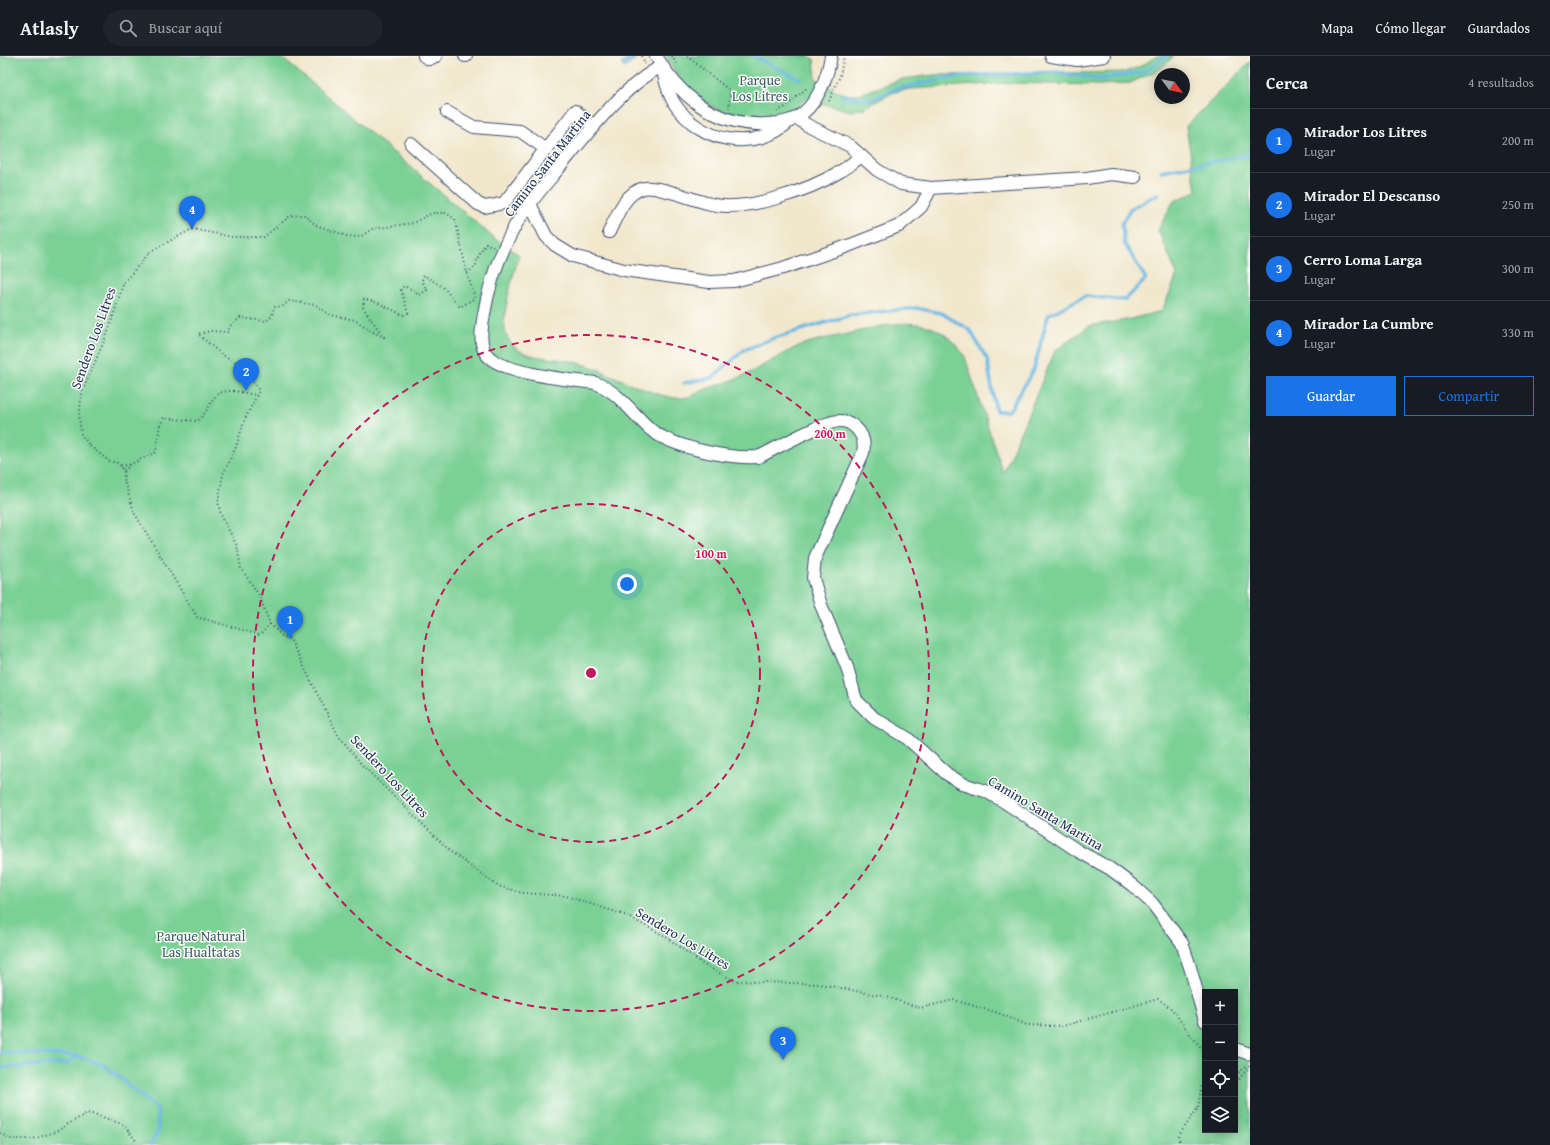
<!DOCTYPE html>
<html lang="es">
<meta charset="utf-8">
<style>
:root{--surface:#171b24;--page:#20242c;--text:#f1f3f6;--muted:#9ea1a6;--line:#363941;--accent:#1a73e8}
body{margin:0;font-family:"Gentium Book Plus",serif;background:var(--page);color:var(--text)}
.controls{position:absolute;right:12px;bottom:12px;display:grid;overflow:hidden;border-radius:0px;box-shadow:0 2px 10px #0003}
.controls button{width:36px;height:36px;display:grid;place-items:center;padding:0;border:0;border-bottom:1px solid var(--line);background:var(--surface);color:var(--text);font:20px sans-serif}
.compass{position:absolute;left:1154px;top:12px;width:36px;height:36px;border-radius:50%;background:var(--surface);box-shadow:0 2px 10px #0003;rotate:122deg}
.you{position:absolute;left:627px;top:528px;width:14px;height:14px;margin:-10px;border:3px solid #fff;border-radius:50%;background:#1a73e8;box-shadow:0 0 0 6px #1a73e833}
.badge{display:grid;place-items:center;width:26px;height:26px;border-radius:50%;background:var(--accent);color:#fff;font-size:13px;font-weight:700}
.pin{position:absolute;translate:-50% -33px;filter:drop-shadow(0 1px 2px #0008)}
.pin::after{content:'';position:absolute;top:21px;width:14px;height:12px;background:inherit;clip-path:polygon(0 0,100% 0,50% 100%)}
.list{margin:0;padding:0;list-style:none}
h2{display:flex;justify-content:space-between;align-items:center;height:52px;margin:0;padding:0 16px;font-size:17px}
h2 small{font-size:13px;font-weight:400;color:var(--muted)}
.list li{display:grid;grid-template-columns:26px 1fr auto;gap:12px;align-items:center;box-sizing:border-box;height:64px;padding:0 16px;border-top:1px solid var(--line)}
.list b{display:block;font-size:15px;white-space:nowrap}
.list p{margin:0;font-size:13px;white-space:nowrap;color:var(--muted)}
.list em{font-size:13px;font-style:normal;color:var(--muted)}
.actions{display:flex;gap:8px;padding:12px 16px}
.actions a{flex:1;padding:9px 0;border:1px solid var(--accent);border-radius:0px;text-align:center;font-size:14px;color:var(--accent)}
.actions .main{background:var(--accent);color:#fff}
.icon{flex:none;width:22px;height:22px;fill:none;stroke:currentColor;stroke-width:2;stroke-linecap:round;stroke-linejoin:round}
.map{position:relative;flex:none;width:1250px;height:1089px;overflow:hidden}
header{display:flex;align-items:center;gap:24px;box-sizing:border-box;height:56px;padding:0 20px;background:var(--surface);border-bottom:1px solid var(--line)}
header strong{font-size:19px}
nav{display:flex;gap:22px;margin-inline-start:auto;font-size:14px}
.search{width:280px;height:36px;background:var(--page);display:flex;align-items:center;gap:10px;box-sizing:border-box;padding:0 14px;border-radius:22px;color:var(--muted);font-size:15px}
main{display:flex}
aside{flex:1;background:var(--surface)}
.map>svg:first-child{display:block}
.green{fill:#7ad095;stroke:#4a807a;fill-rule:evenodd}
.water{fill:#69b7e3;stroke:#4273a0}
.lines{fill:none;stroke-linecap:round;stroke-linejoin:round}
.stream{stroke:#69b7e3;stroke-width:3.5}
.street-casing{stroke:#3b4b6e;stroke-width:14}
.path{stroke:#3b4b6e;stroke-width:2;stroke-dasharray:1 3;stroke-linecap:butt}
.street{stroke:#fff;stroke-width:12}
.ring{fill:none;stroke:#c2185b;stroke-width:2;stroke-dasharray:7 5}
.labels{text-anchor:middle;stroke-width:3;stroke-linejoin:round;paint-order:stroke}
.park-label{font-size:14px;fill:#385f6e;stroke:#fdfcf7}
.street-label{font-size:14px;fill:#1b2f5e;stroke:#fdfcf7}
.centre{fill:#c2185b;stroke:#fdfcf7;stroke-width:2}
.ring-label{font-size:12px;text-anchor:middle;font-weight:bold;fill:#c2185b;stroke:#fdfcf7;stroke-width:3;stroke-linejoin:round;paint-order:stroke}
</style>
<header>
<strong>Atlasly</strong>
<div class="search"><svg class="icon" aria-label="search" viewBox="0 0 24 24"><circle cx="10" cy="10" r="6"/><path d="M15 15l6 6"/></svg>Buscar aquí</div>
<nav><a>Mapa</a><a>Cómo llegar</a><a>Guardados</a></nav>
</header>
<main>
<div class="map">
<svg width="1250" height="1089" viewBox="0 0 1250 1089">
<rect width="100%" height="100%" fill="#fdfcf7"/>
<filter id="ink" filterUnits="userSpaceOnUse"><feTurbulence type="fractalNoise" baseFrequency=".025" numOctaves="2"/><feDisplacementMap in="SourceGraphic" scale="8" xChannelSelector="R" yChannelSelector="G"/><feConvolveMatrix kernelMatrix="1 2 1 2 8 2 1 2 1" color-interpolation-filters="sRGB"/></filter>
<filter id="wash" filterUnits="userSpaceOnUse"><feTurbulence type="fractalNoise" baseFrequency=".012" numOctaves="4" result="noise"/><feDisplacementMap in="SourceGraphic" scale="16" xChannelSelector="R" yChannelSelector="G"/><feGaussianBlur stdDeviation="0.9" result="paint"/><feColorMatrix in="noise" values="0 0 0 0 0 0 0 0 0 0 0 0 0 0 0 0 0 1.4 0 .05"/><feComposite in="paint" operator="in"/></filter>
<g filter="url(#wash)">
<rect width="100%" height="100%" fill="#f1e7cc"/>
<g class="green">
<path d="M0,0H280L494,182L519,199C514,217 500,262 506,278C509,287 516,294 525,297C540,303 559,302 575,306C607,313 653,344 684,342C691,341 700,336 706,333C720,328 735,324 749,317C766,309 783,296 802,289C817,283 836,281 852,277C897,266 935,255 965,301L1003,417L1055,295L1089,270L1126,264L1162,255L1177,219L1158,174L1173,146L1196,135L1186,70L1250,6V1089H0ZM1205,936H1235V1074H1205Z"/>
<path d="M666,0H808L814,3L816,23L839,36L850,39L860,38L902,23L934,19L1125,16L1141,10L1157,0H1174L1160,13L1130,27L1100,29L1007,27L910,33L894,36L864,52L851,55L804,43C778,80 721,61 693,37C682,28 673,13 666,0Z"/>
</g>
<polygon class="water" points="632,0 635,4 624,12 621,8"/>
<g class="lines">
<g class="stream">
<polyline points="753,0 800,23"/>
<polyline points="842,40 871,44 895,33 958,20 1057,16 1100,23 1144,16 1167,0"/>
<polyline points="1161,115 1250,99"/>
<polyline points="684,327 712,322 744,294 774,282 851,259 916,252 941,257 970,274 987,303 996,355 1009,355 1034,313 1048,259 1085,240 1125,244 1146,223 1124,187 1122,167 1130,153 1158,138"/>
<polyline points="0,996 77,1000 104,1009 157,1053 158,1076 150,1089"/>
<polyline points="0,1012 69,1007 77,1000"/>
</g>
</g>
</g>
<g filter="url(#ink)">
<g class="lines">
<g class="street-casing">
<g id="street">
<polyline points="424,0 429,3 436,0"/>
<polyline points="465,0 466,0"/>
<path d="M656,0C667,19 680,35 698,48C722,65 749,71 779,67C785,66 791,65 796,62C817,50 827,23 831,0"/>
<polyline points="1051,0 1077,4 1104,0"/>
<path d="M662,10C623,30 586,79 559,112C544,130 527,149 515,170C500,197 489,228 484,258C482,271 478,288 487,299C503,318 571,324 595,327C618,335 632,357 650,373C671,391 729,403 757,401C762,400 766,397 770,395C786,387 825,365 840,365C846,365 852,368 856,372C863,379 865,388 863,397L815,502L813,522L821,549L847,611L856,644L874,662L907,682L947,718L963,728L985,735L1003,745L1078,795L1109,812L1132,829L1152,847L1182,887L1190,911L1205,965"/>
<path d="M663,15C666,27 668,37 674,47C700,87 756,98 791,64"/>
<polyline points="447,56 474,71 520,75 546,93"/>
<polyline points="797,62 807,69 850,90 877,114 901,128 931,132 1087,122 1111,118 1135,121"/>
<polyline points="411,88 478,148 485,151 504,147 575,55 594,70"/>
<polyline points="530,148 546,180 555,189 573,200 624,214 709,226 734,225 783,212 848,190 899,170 921,151 931,132"/>
<path d="M609,176C617,160 624,137 644,132C657,129 696,145 711,148C744,157 810,134 839,116C847,112 854,106 861,100"/>
<polyline points="1235,993 1250,998"/>
</g>
</g>
<g class="path">
<polyline points="642,0 645,8"/>
<polyline points="672,0 677,9"/>
<polyline points="687,0 730,35 729,52"/>
<polyline points="829,45 840,20 844,0"/>
<polyline points="777,55 784,52 808,31"/>
<polyline points="467,217 476,210 477,203 486,187 493,191"/>
<polyline points="121,410 131,408"/>
<path d="M124,415L131,408L156,396L160,369L164,362L197,365C208,357 208,348 216,340C226,330 245,338 257,339"/>
<polyline points="270,568 260,579 197,561 135,458 124,425 124,415 121,410 116,406 110,406 90,390 81,378 79,360 82,336 108,276 124,226 151,195 192,173 233,181 264,181 290,160 304,159 316,169 347,180 360,181 372,173 413,167 432,157 446,157 455,163 467,217 475,242 460,251 444,232 424,219 422,224 427,234 419,239 411,233 404,230 401,234 408,257 403,259 378,247 364,243 363,252 384,281 373,276 355,264 330,259 316,249 289,245 283,250 274,251 272,260 266,265 240,262 230,270 228,276 210,275 198,278 221,298 236,306 256,329 259,335 244,365 236,391 223,418 218,446 221,459 237,490 241,512 259,539 270,568 283,581 290,583 338,679 362,709 451,796 498,830 523,837 566,840 625,859 665,880 704,909 735,925 820,928 887,941 920,952 954,944 998,957 1027,969 1063,970 1158,943 1172,953 1192,981 1205,996"/>
<polyline points="1235,1016 1238,1017 1248,1009"/>
<polyline points="1235,1024 1239,1023 1250,1010"/>
<polyline points="0,1077 10,1083 33,1083 55,1076 87,1057 97,1059 124,1069 137,1086"/>
<polyline points="1179,1089 1179,1079 1198,1052 1202,1027 1205,1027"/>
</g>
<use href="#street" class="street"/>
</g>
</g>
<g class="ring">
<circle cx="591" cy="617" r="169"/>
<circle cx="591" cy="617" r="338"/>
</g>
<g class="labels">
<g class="park-label">
<text x="760" y="29">Parque<tspan x="760" dy="16">Los Litres</tspan></text>
<text x="201" y="885">Parque Natural<tspan x="201" dy="16">Las Hualtatas</tspan></text>
</g>
<g class="street-label">
<text transform="translate(547 107) rotate(-52)" y="5">Camino Santa Martina</text>
<text transform="translate(93 282) rotate(-70)" y="5">Sendero Los Litres</text>
<text transform="translate(390 720) rotate(47)" y="5">Sendero Los Litres</text>
<text transform="translate(1046 757) rotate(31)" y="5">Camino Santa Martina</text>
<text transform="translate(683 882) rotate(31)" y="5">Sendero Los Litres</text>
</g>
</g>
<circle cx="591" cy="617" r="6" class="centre"/>
<g class="ring-label">
<text x="830" y="382">200 m</text>
<text x="711" y="502">100 m</text>
</g>
</svg>
<div class="controls">
<button>+</button>
<button>−</button>
<button><svg class="icon" aria-label="locate" viewBox="0 0 24 24"><circle cx="12" cy="12" r="6"/><path d="M12 2v4M12 18v4M2 12h4M18 12h4"/></svg></button>
<button><svg class="icon" aria-label="layers" viewBox="0 0 24 24"><path d="M12 4l9 5-9 5-9-5zM3 14l9 5 9-5"/></svg></button>
</div>
<svg class="compass" viewBox="-18 -18 36 36"><path d="M0-13l5 13h-10z" fill="#e53935"/><path d="M0 13l5-13h-10z" fill="#9ea1a6"/></svg>
<div class="you"></div>
<div class="pin badge" style="left:290px;top:583px">1</div>
<div class="pin badge" style="left:246px;top:335px">2</div>
<div class="pin badge" style="left:783px;top:1004px">3</div>
<div class="pin badge" style="left:192px;top:173px">4</div>
</div>
<aside>
<h2>Cerca<small>4 resultados</small></h2>
<ul class="list">
<li><span class="badge">1</span><div><b>Mirador Los Litres</b><p>Lugar</p></div><em>200 m</em></li>
<li><span class="badge">2</span><div><b>Mirador El Descanso</b><p>Lugar</p></div><em>250 m</em></li>
<li><span class="badge">3</span><div><b>Cerro Loma Larga</b><p>Lugar</p></div><em>300 m</em></li>
<li><span class="badge">4</span><div><b>Mirador La Cumbre</b><p>Lugar</p></div><em>330 m</em></li>
</ul>
<div class="actions"><a class="main">Guardar</a><a>Compartir</a></div>
</aside>
</main>
